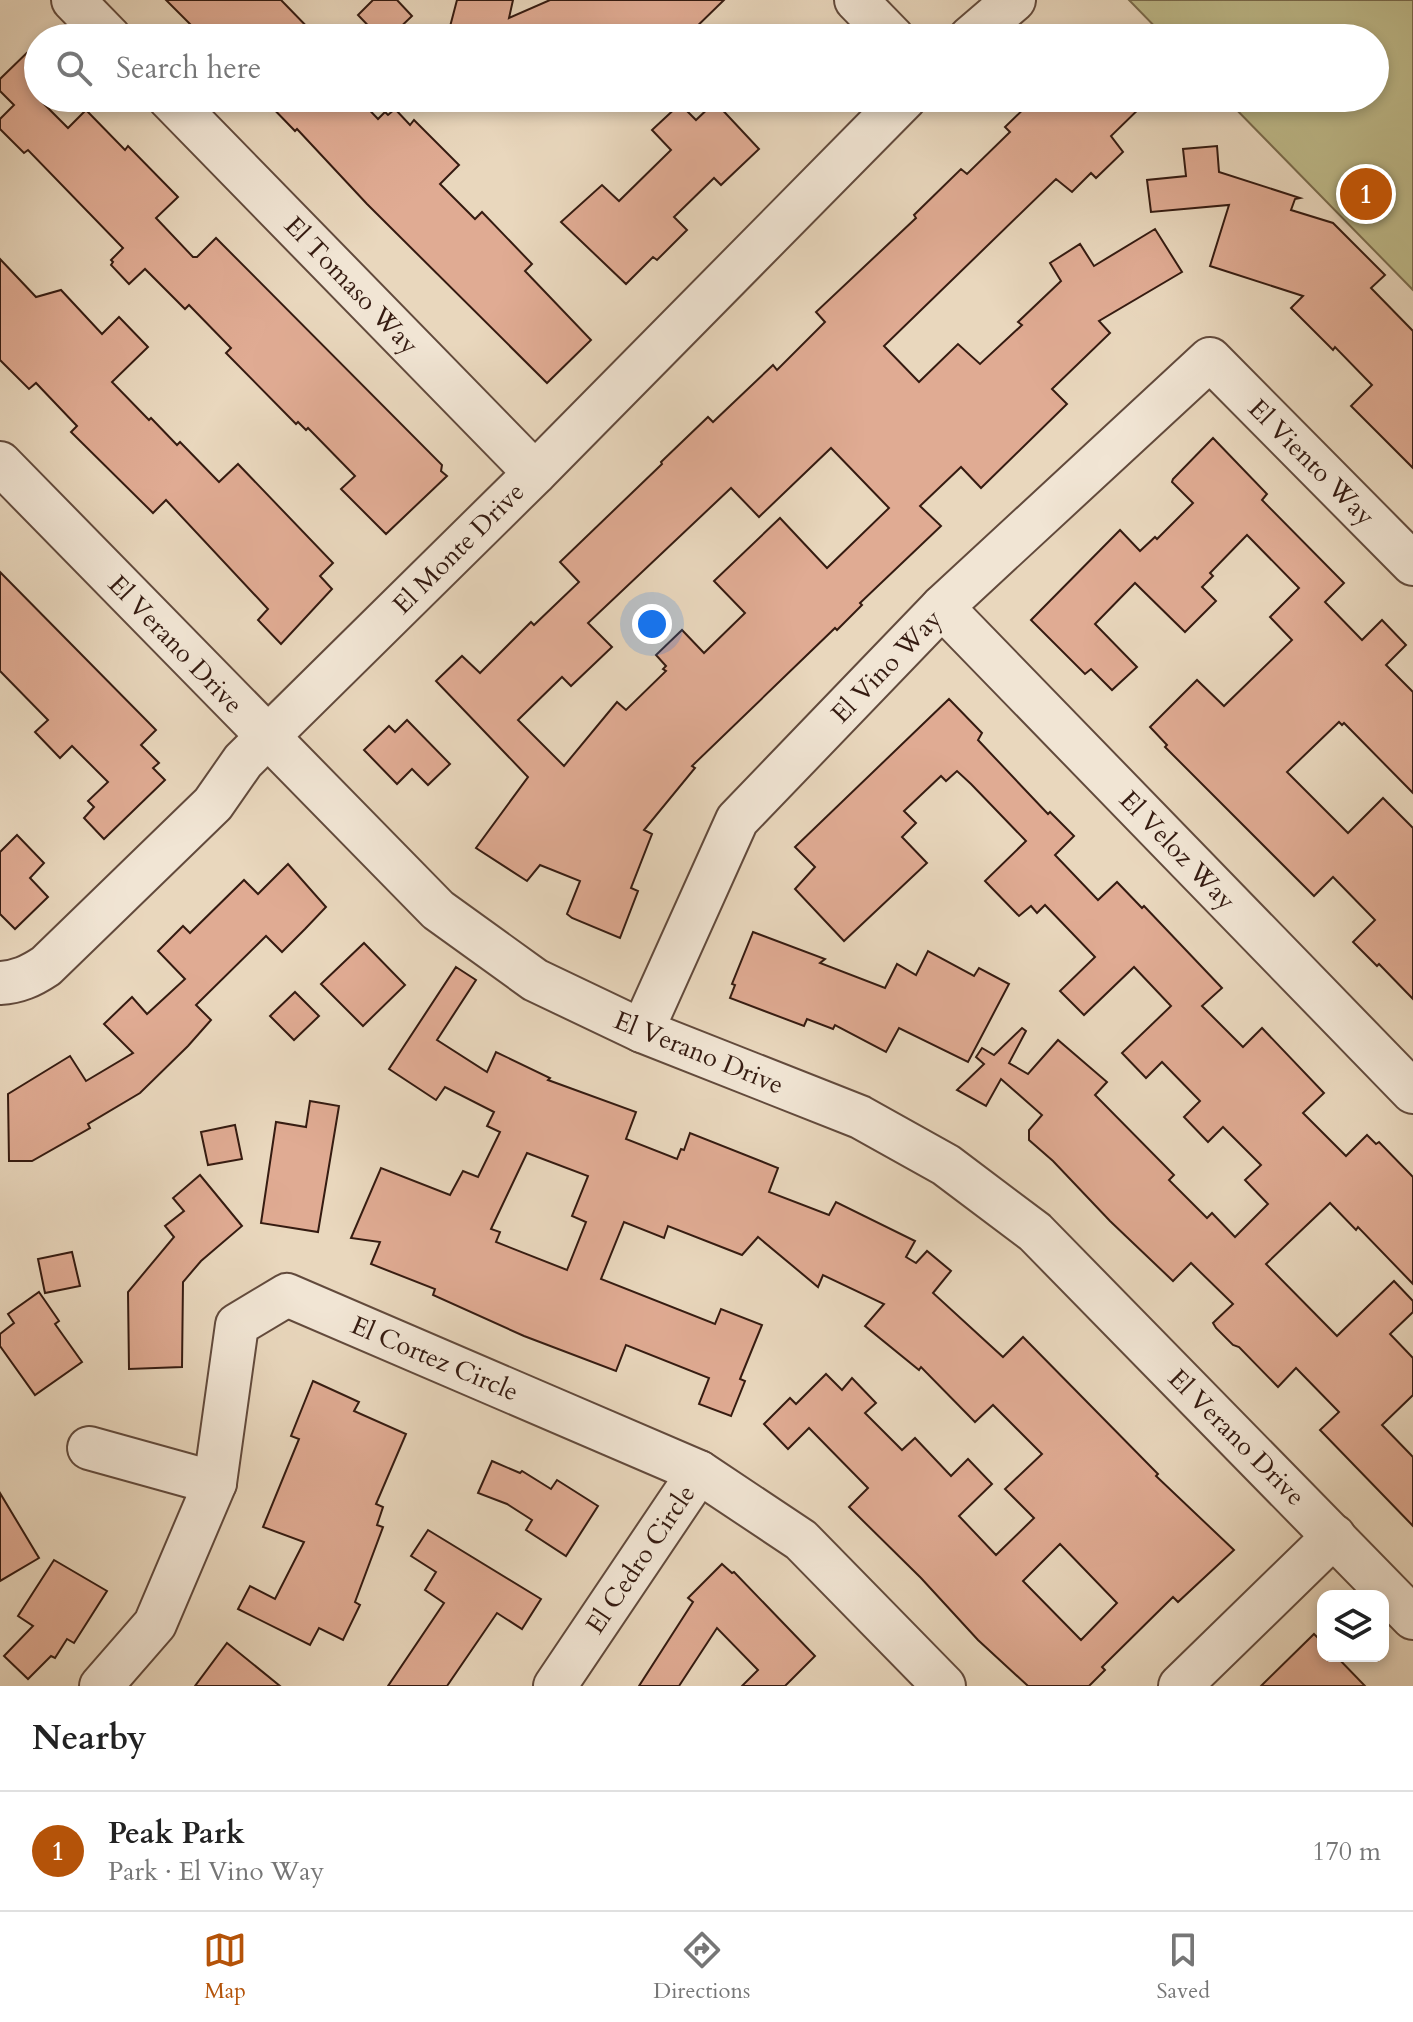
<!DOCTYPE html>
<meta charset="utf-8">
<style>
:root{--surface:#fff;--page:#f6f6f6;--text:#222;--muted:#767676;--line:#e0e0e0;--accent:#b45309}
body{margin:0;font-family:Cardo,serif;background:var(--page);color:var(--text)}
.controls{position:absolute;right:24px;bottom:24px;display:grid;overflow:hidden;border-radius:16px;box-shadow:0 4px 12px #0003}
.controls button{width:72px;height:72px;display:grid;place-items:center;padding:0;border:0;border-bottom:2px solid var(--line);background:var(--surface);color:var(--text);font:40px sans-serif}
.you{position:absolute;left:652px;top:624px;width:28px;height:28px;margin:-20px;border:6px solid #fff;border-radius:50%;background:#1a73e8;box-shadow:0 0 0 12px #1a73e833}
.badge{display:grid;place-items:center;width:52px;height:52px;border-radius:50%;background:var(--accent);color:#fff;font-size:26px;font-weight:700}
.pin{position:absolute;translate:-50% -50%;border:4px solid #fff;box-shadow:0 2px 8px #0006}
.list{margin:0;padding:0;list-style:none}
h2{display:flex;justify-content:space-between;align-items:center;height:104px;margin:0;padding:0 32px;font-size:34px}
h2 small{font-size:26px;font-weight:400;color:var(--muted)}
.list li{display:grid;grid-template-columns:52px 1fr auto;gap:24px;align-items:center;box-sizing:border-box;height:120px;padding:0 32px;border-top:2px solid var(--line)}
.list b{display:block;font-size:30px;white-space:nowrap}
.list p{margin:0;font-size:26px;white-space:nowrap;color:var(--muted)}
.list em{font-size:26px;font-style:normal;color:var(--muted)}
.icon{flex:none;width:44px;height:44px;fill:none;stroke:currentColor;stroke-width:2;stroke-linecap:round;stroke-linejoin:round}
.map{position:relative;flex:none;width:1413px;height:1686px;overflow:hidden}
.search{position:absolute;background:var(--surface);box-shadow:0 4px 12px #0003;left:24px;right:24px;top:24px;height:88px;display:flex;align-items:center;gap:20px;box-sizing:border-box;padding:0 28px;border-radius:44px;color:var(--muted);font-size:30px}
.sheet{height:224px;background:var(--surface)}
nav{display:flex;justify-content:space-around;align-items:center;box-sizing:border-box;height:112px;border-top:2px solid var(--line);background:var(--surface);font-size:22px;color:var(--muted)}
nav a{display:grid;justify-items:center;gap:4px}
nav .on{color:var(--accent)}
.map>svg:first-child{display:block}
.green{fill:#bfbc8c;stroke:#7a6c4e;stroke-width:2}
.building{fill:#e0ab93;stroke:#351b11;stroke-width:2;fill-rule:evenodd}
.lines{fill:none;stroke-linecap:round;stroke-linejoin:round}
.minor-casing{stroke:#624a3c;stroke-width:46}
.minor{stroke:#f1e5d4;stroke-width:42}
.labels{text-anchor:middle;stroke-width:6;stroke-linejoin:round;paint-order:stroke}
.street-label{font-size:26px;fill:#351b11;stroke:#f1e5d4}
</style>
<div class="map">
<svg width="1413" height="1686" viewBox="0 0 1413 1686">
<rect width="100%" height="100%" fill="#e9d7bd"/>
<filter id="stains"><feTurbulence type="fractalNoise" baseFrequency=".0025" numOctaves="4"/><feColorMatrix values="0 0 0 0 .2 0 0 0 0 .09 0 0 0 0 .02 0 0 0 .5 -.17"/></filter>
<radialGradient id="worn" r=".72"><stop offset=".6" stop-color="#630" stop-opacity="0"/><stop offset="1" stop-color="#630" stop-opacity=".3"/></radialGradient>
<polygon class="green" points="1129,0 1413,0 1413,290 1225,98 1375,98 1375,38 1166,38"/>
<g class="building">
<polygon points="166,0 281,0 318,38 204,38"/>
<polygon points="373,0 397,0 412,16 389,38 380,38 358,15"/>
<polygon points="457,0 513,0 509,18 550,0 724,0 685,38 447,38"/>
<polygon points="38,42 38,98 68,128 86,110 125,150 128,146 178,197 156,218 193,257 197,257 216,238 442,465 441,471 447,476 386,534 341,489 355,476 308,428 306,430 298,422 296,424 226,353 231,348 189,305 185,309 145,269 129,284 111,265 113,262 111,260 123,248 28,150 24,153 0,129 0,119 14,105 0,91 0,79"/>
<polygon points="263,98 358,98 378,119 385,112 388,115 395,109 410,125 414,120 459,165 440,184 475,219 482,212 532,264 525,271 591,340 547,383 367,204 297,129 295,131"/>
<path d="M1035,98H1150L1111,136L1123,152L1096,178L1091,173L1072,192L1056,179L884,346L919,382L958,344L980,364L1022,325L1018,322L1061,281L1050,263L1080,244L1094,266L1155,229L1182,272L1099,321L1110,333L1052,389L1067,404L981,488L961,467L920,506L941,526L860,603L862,605L837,630L835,628L692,766L695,768L644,830L652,834L631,888L638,891L620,938L572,918L567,914L580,881L540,865L527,881L476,848L528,777L436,681L462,656L480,673L531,622L534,625L579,582L560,562L662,464L661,462L708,417L713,422L773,365L777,370L825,322L816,312L916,218L914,215L961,169L967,174L1010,132L1005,127ZM831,448L889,508L827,568L780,518L714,581L745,613L704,653L682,630L656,655L666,666L663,669L666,671L626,710L617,702L564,766L518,720L562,677L571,686L612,647L588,623L731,488L759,517Z"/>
<polygon points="715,102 759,149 721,185 714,178 674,217 687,230 657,260 653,257 626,284 561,222 602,185 619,201 671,150 652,130 680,104 696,120"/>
<polygon points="1217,146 1219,172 1300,198 1295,199 1291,210 1333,223 1385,275 1371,288 1413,331 1413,468 1351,406 1372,385 1335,347 1333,350 1291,308 1303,296 1210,266 1229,205 1151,212 1147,180 1186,176 1183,149"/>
<polygon points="0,259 36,297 61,290 102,334 119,317 148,347 112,382 149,420 151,418 177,445 180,442 219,482 238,464 333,563 320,576 332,589 281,644 258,620 268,609 166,500 153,513 71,432 77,426 36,383 29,389 0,360"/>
<polygon points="1213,438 1267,494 1262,500 1344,583 1325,602 1362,640 1382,620 1406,645 1386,665 1413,692 1413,793 1344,723 1342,725 1339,722 1287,772 1348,833 1383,798 1413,828 1413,999 1379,964 1377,966 1353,942 1375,920 1333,877 1314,896 1165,747 1167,745 1150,727 1197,680 1224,706 1292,640 1270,617 1299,588 1247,535 1210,573 1213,576 1202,587 1216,601 1185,632 1135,583 1095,624 1137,667 1112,690 1091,669 1085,674 1031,620 1120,530 1140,551 1155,537 1157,539 1193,503 1172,482 1173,479"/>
<polygon points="0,572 156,730 141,745 159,763 153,768 165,780 104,839 84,818 94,807 88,801 108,782 72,746 60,758 35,732 48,720 0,671"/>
<polygon points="949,699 982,733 978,740 1048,814 1050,812 1074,836 1055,855 1098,900 1117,882 1142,908 1144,906 1222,988 1202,1006 1243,1047 1262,1028 1324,1093 1303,1113 1346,1156 1367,1135 1376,1144 1379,1142 1413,1177 1413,1284 1358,1227 1356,1230 1330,1203 1266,1264 1337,1336 1394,1281 1413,1301 1413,1312 1390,1334 1413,1358 1413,1395 1382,1425 1413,1457 1413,1526 1320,1430 1339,1412 1296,1368 1278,1387 1239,1347 1233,1345 1216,1328 1213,1323 1233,1304 1191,1263 1173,1281 1110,1221 1053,1161 1029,1140 1029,1130 1042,1115 1001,1079 986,1106 957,1090 984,1064 976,1057 982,1048 994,1055 1022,1028 1026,1031 1009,1063 1028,1074 1058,1040 1107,1082 1095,1095 1174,1175 1169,1180 1207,1218 1212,1213 1235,1237 1268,1204 1245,1180 1261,1165 1223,1127 1208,1142 1184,1117 1200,1101 1162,1062 1146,1078 1122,1053 1171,1006 1134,967 1084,1015 1060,991 1095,957 1045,905 1037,913 1031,906 1019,916 985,881 1026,841 971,784 957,771 946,781 941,776 904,811 916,823 902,837 927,863 844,941 795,889 815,867 795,847"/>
<polygon points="407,720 450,764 428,785 412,769 397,784 364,750 389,726 395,732"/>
<polygon points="17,835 44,863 30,878 48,897 15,929 0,914 0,852"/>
<polygon points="288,864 326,907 305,929 282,952 266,936 196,1005 211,1020 188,1046 140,1093 88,1124 90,1128 32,1161 9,1161 8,1094 70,1056 86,1081 133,1053 104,1024 132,997 147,1014 185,979 158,951 183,926 190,933 244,880 258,894"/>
<polygon points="753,932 825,959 820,963 885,988 897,964 916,975 928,951 974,976 979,968 1009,984 968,1062 899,1028 886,1052 835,1025 833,1029 807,1019 804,1026 730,998 735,985 732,984"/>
<polygon points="364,943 405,985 363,1026 321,984"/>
<path d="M456,967L476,980L437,1040L487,1072L496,1052L550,1078L548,1080L636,1112L626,1139L677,1159L681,1149L684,1150L690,1133L778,1168L769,1192L829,1215L836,1202L915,1241L906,1257L916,1263L927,1251L951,1271L933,1293L1003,1357L1023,1337L1158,1474L1156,1476L1234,1550L1178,1602L1173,1597L1102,1667L1105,1670L1089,1686H1028L978,1640L921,1578L849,1507L868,1488L809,1428L788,1449L764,1424L790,1398L796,1404L826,1374L842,1390L852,1378L876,1403L865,1413L902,1450L915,1438L951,1476L968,1459L992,1484L959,1516L996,1555L1034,1518L1005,1489L1042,1454L993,1405L975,1422L921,1367L919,1370L865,1326L884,1304L823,1275L818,1287L758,1237L742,1255L668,1226L664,1238L624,1222L601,1279L715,1324L721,1309L762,1325L740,1379L745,1381L731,1416L699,1404L709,1378L626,1345L616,1371L524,1336L433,1295L435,1289L371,1264L380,1242L351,1238L381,1168L450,1195L463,1171L478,1177L500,1132L487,1126L494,1112L445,1087L436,1100L389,1069ZM527,1153L588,1176L572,1216L586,1222L567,1270L496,1242L500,1232L491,1229ZM1060,1544L1117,1603L1081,1640L1023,1581Z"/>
<polygon points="295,992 319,1016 294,1040 270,1016"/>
<polygon points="310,1101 339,1106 318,1232 261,1223 276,1122 306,1127"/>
<polygon points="235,1125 242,1159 208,1165 201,1132"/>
<polygon points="200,1175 242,1226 201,1261 183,1282 182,1367 129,1369 128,1292 174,1237 165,1226 184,1211 173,1198"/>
<polygon points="72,1252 80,1286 45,1293 38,1259"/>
<polygon points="39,1292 59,1321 55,1324 82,1362 35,1395 0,1346 0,1334 14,1323 8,1314"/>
<polygon points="313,1381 359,1402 354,1411 406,1434 376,1504 383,1507 377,1525 383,1527 355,1602 360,1605 343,1640 319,1628 310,1645 238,1609 250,1586 275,1599 304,1542 263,1527 299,1439 291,1436"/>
<polygon points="492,1461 520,1473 522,1471 551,1489 557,1480 598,1506 566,1556 526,1530 532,1520 507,1504 478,1493"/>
<polygon points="0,1493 39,1558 0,1581"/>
<polygon points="428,1530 541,1599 522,1629 497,1613 447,1686 388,1686 444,1603 425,1590 436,1572 411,1556"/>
<polygon points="54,1560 107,1591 74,1643 67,1639 55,1658 51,1656 28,1679 4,1656 33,1626 18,1616"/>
<polygon points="722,1564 732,1573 734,1572 815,1656 785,1686 742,1686 758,1670 717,1628 679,1686 639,1686 693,1602 688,1598"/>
<polygon points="1314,1634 1323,1643 1323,1656 1336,1656 1365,1686 1261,1686"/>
<polygon points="227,1643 280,1686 195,1686"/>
</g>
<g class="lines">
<g class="minor-casing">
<g id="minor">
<polyline points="73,0 110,38"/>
<polyline points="856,0 893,38"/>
<polyline points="970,38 1014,0"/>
<polyline points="169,98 535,473"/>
<polyline points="0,463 438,910 535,980 642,1031 860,1117 946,1165 1035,1232 1413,1618"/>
<polyline points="942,607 1413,1092"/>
<path d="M0,983C18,982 31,976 46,966L213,804L243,761L535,473L905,98"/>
<polyline points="642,1031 737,820 942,607 1210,359 1413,564"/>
<polyline points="89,1448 215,1483"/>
<polyline points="101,1686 155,1624 215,1483 237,1325 287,1295 699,1472 801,1540 944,1686"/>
<polyline points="555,1686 699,1472"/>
<polyline points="1180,1686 1334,1536"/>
</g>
</g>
<use href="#minor" class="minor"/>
</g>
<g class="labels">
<g class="street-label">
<text transform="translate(352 285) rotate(46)" y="9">El Tomaso Way</text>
<text transform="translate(1312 462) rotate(45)" y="9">El Viento Way</text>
<text transform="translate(458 548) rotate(-45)" y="9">El Monte Drive</text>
<text transform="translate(176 644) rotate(46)" y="9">El Verano Drive</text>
<text transform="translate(886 666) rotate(-46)" y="9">El Vino Way</text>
<text transform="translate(1178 850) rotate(46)" y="9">El Veloz Way</text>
<text transform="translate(699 1052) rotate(22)" y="9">El Verano Drive</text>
<text transform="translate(435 1358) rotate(23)" y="9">El Cortez Circle</text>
<text transform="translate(1237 1437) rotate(45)" y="9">El Verano Drive</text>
<text transform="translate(640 1559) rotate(-56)" y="9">El Cedro Circle</text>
</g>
</g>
<rect width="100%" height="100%" filter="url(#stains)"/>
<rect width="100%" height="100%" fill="url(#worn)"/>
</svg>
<div class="controls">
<button><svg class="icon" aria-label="layers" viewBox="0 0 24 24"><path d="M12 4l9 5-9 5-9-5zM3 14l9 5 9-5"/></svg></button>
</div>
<div class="you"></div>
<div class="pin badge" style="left:1366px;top:194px">1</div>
<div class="search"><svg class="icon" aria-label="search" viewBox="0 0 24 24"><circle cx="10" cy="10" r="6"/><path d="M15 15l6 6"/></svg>Search here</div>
</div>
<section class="sheet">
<h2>Nearby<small></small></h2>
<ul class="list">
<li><span class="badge">1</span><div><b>Peak Park</b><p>Park · El Vino Way</p></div><em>170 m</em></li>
</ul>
</section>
<nav>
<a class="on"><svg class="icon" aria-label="map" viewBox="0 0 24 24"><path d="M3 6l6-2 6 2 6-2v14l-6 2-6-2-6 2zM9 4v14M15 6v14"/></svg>Map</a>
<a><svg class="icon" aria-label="directions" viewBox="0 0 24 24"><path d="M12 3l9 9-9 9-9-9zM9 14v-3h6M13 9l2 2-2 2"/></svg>Directions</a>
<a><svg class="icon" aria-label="saved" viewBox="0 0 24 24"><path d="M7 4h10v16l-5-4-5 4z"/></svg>Saved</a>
</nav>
